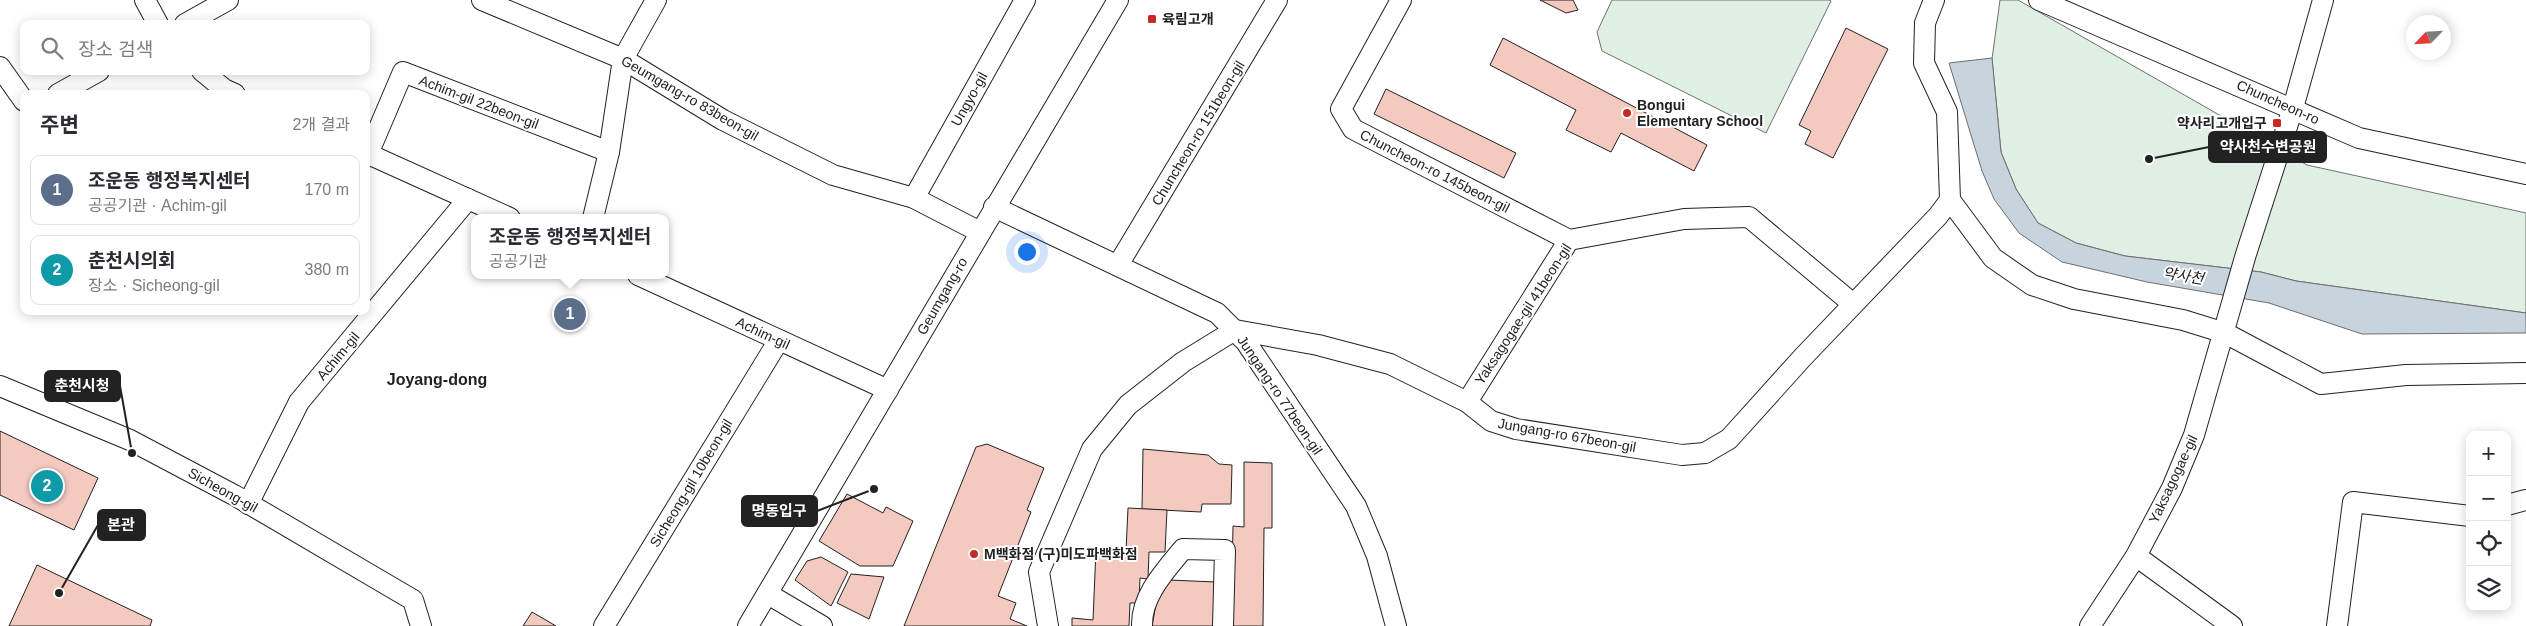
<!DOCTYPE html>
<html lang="ko">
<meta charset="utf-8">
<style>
:root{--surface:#fff;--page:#f7f7f7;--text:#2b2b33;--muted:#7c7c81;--line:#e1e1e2;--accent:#0b8043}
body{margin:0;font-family:Arial,"Noto Sans KR",sans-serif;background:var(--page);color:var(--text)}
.controls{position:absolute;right:15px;bottom:15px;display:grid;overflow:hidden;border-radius:10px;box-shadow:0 2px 12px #0003}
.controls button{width:45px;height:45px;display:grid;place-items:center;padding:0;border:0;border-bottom:1px solid var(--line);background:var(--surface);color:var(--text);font:25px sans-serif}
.compass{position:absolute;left:2406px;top:15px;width:45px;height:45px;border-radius:50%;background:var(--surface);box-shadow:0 2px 12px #0003;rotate:245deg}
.you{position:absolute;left:1026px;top:251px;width:18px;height:18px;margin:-12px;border:4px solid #fff;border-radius:50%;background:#1a73e8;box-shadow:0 0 0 8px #1a73e833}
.badge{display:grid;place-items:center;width:32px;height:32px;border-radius:50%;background:var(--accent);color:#fff;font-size:16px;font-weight:700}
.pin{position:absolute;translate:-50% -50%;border:2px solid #fff;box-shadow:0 1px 5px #0006}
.popup{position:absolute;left:471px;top:214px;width:198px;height:65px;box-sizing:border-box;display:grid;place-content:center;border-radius:10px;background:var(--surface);filter:drop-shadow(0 1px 4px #0005);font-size:16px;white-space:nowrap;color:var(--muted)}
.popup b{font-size:19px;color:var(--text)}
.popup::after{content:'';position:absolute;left:50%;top:100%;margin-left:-10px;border:10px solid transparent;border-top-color:var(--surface)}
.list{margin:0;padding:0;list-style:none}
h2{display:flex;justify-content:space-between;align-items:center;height:65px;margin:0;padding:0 20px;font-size:21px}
h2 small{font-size:16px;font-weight:400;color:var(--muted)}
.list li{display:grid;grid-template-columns:32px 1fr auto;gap:15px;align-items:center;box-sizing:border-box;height:70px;margin:0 10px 10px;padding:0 10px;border:1px solid var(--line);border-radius:10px}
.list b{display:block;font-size:19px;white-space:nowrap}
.list p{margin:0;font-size:16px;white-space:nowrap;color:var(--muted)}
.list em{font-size:16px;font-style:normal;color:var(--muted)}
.icon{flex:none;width:28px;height:28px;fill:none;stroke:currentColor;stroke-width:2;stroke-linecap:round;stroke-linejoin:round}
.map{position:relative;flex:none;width:2526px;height:626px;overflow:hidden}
.search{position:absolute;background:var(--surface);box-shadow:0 2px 12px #0003;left:20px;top:20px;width:350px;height:55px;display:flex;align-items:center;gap:12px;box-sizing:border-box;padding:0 18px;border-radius:10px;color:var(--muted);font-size:19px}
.panel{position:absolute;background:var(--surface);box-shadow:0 2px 12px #0003;left:20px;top:90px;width:350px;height:225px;border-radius:10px}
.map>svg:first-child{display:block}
.green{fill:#e0efe3;stroke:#6f6f6f}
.water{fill:#c7d3dd;stroke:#6f6f6f}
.building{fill:#f3c9c0;stroke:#222}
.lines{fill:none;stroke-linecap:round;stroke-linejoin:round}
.minor-casing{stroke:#222;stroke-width:22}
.minor{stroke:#fff;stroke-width:20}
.poi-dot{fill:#c62828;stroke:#fff;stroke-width:2}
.labels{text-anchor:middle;stroke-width:4;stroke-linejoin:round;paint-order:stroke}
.poi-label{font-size:14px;font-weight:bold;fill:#222;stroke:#fff;text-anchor:start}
.street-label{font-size:14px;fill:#222;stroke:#fff}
.water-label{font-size:15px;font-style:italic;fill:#222;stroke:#fff}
.quarter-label{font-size:16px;font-weight:bold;fill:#222;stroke:#fff}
.leader{fill:none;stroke:#222;stroke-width:2}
.callout-dot{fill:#222;stroke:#fff;stroke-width:2}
.callout{fill:#222;stroke:#222;stroke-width:2}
.callout-label{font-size:15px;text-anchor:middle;font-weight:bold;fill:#fff}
</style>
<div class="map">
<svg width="2526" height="626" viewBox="0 0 2526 626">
<rect width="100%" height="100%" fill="#fff"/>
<g class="green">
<polygon points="1612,0 1829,0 1831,1 1766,133 1602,51 1597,32"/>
<polygon points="2000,0 2018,0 2307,165 2526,213 2526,313 2296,281 2261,272 2125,256 2076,243 2038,223 2016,189 2001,152 1992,59"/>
</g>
<polygon class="water" points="1992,58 2001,152 2016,189 2038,223 2076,243 2125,256 2261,272 2296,281 2526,313 2526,333 2362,334 2269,303 2147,282 2062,262 2019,233 1994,199 1982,171 1949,63"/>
<g class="building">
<polygon points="1540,0 1573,0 1578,10 1566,13"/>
<polygon points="1846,28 1888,49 1833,158 1805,144 1811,131 1799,125"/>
<polygon points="1503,38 1707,145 1694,171 1621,133 1611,152 1566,130 1576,110 1490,65"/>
<polygon points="1386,89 1516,153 1504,178 1374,114"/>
<polygon points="0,431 98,478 74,530 0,495"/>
<polygon points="987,444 1044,468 1027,510 1031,512 998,596 1016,603 1010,619 1027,626 904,626 976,447"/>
<polygon points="1143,449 1208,455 1219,464 1232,465 1231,504 1202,504 1201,512 1142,509"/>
<polygon points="1244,462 1272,463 1272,528 1264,528 1263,626 1231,626 1233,526 1244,527"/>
<polygon points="847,494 883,513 886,507 913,521 893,566 860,566 819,541"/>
<polygon points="1128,508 1167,510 1165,552 1149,552 1148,579 1140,578 1139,603 1130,603 1129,626 1072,626 1072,618 1093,620 1096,549 1126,551"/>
<polygon points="821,557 848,572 831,606 795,580 807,561"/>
<polygon points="37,565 152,620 150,626 9,626"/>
<polygon points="851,574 884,577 869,619 837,603"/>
<polygon points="1169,580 1216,582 1215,626 1152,626 1156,604"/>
<polygon points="532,612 556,626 523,626"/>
</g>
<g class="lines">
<g class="minor-casing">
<g id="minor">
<polyline points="145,0 158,24"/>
<polyline points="482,0 623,59 723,120 833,175 914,198 980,232"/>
<polyline points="1401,0 1341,109 1353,129 1569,240"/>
<polyline points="2039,0 2359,138 2526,174"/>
<polyline points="185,24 228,0"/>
<polyline points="0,67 24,101"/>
<polyline points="202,71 224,89 235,94"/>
<polyline points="58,94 99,71"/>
<polyline points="366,153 510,218"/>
<polyline points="368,154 403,72 609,152"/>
<polyline points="914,198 1025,0"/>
<polyline points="1950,200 1993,258 2032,285 2074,299 2183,320 2225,333 2321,384 2406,375 2526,373"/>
<polyline points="994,207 1217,313 1246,342 1356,506 1377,556 1396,626"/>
<polyline points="593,218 609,152 623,59 656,0"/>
<polyline points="1118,265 1277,0"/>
<polyline points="638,275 888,390"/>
<polyline points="0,386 130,440 234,495 413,600 421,626"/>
<polyline points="1467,402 1569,240 1684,219 1749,217 1853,304"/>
<polyline points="248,504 299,402 468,199"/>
<polyline points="2507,505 2526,500"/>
<polyline points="2136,556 2232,626"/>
<polyline points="768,594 822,626"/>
<polyline points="604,626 779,340"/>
<polyline points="748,626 1118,0"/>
<polyline points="1048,626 1039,572 1092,449 1128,405 1183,362 1235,330 1318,345 1390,364 1467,402 1491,421 1516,429 1682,455 1705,453 1729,439 1803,357 1938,216 1950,200 1947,112 1924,63 1925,23 1934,0"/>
<path d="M1142,626C1141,596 1165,571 1183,549L1225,550L1223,626"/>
<polyline points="2090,626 2136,556 2172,488 2194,435 2246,254 2293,108 2323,0"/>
<polyline points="2337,626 2353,502 2470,516"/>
</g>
</g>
<use href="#minor" class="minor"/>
</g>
<g class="poi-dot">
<rect x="1147" y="14" width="10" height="10" rx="2.5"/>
<circle cx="1627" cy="113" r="5"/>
<rect x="2272" y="118" width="10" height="10" rx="2.5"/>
<circle cx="974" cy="554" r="5"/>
</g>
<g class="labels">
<g class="poi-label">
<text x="1162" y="24">육림고개</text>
<text x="1637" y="110">Bongui<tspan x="1637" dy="16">Elementary School</tspan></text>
<text x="2267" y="128" text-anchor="end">약사리고개입구</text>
<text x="984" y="559">M백화점 (구)미도파백화점</text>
</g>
<g class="street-label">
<text transform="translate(690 98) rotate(30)" y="5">Geumgang-ro 83beon-gil</text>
<text transform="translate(969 99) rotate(-61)" y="5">Ungyo-gil</text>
<text transform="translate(479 102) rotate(21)" y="5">Achim-gil 22beon-gil</text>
<text transform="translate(2278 102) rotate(24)" y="5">Chuncheon-ro</text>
<text transform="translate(1198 133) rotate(-59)" y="5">Chuncheon-ro 151beon-gil</text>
<text transform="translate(1435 171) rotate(27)" y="5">Chuncheon-ro 145beon-gil</text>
<text transform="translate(942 296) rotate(-60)" y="5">Geumgang-ro</text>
<text transform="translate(1523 314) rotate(-57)" y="5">Yaksagogae-gil 41beon-gil</text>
<text transform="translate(763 333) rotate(25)" y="5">Achim-gil</text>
<text transform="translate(338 356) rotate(-50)" y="5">Achim-gil</text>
<text transform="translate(1280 395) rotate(56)" y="5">Jungang-ro 77beon-gil</text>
<text transform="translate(1567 435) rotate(10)" y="5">Jungang-ro 67beon-gil</text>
<text transform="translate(2173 479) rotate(-65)" y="5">Yaksagogae-gil</text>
<text transform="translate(691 483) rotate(-59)" y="5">Sicheong-gil 10beon-gil</text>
<text transform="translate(223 490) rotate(29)" y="5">Sicheong-gil</text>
</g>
<g class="water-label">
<text transform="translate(2183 276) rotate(9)" y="5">약사천</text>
</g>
<g class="quarter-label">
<text x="437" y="385">Joyang-dong</text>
</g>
</g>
<path class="leader" d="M2149 159L2209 147M132 453L120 386M874 489L817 511M59 593L98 525"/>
<g class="callout-dot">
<circle cx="2149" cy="159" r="5"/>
<circle cx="132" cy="453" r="5"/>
<circle cx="874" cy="489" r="5"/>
<circle cx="59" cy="593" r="5"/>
</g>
<g class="callout">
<rect x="2209" y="132" width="117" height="30" rx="5"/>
<rect x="45" y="371" width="75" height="30" rx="5"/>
<rect x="742" y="496" width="75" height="30" rx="5"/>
<rect x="98" y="510" width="47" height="30" rx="5"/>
</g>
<g class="callout-label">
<text x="2268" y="152">약사천수변공원</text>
<text x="82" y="391">춘천시청</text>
<text x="779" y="516">명동입구</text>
<text x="121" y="530">본관</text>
</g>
</svg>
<div class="controls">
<button>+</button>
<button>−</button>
<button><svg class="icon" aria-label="locate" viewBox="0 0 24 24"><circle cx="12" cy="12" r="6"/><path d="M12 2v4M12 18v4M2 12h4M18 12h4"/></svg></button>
<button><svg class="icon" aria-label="layers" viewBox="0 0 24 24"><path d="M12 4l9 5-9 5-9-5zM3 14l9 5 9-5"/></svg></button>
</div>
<svg class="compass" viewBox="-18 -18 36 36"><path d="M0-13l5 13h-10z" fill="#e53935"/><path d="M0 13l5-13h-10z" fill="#7c7c81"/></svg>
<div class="you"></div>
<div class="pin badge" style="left:570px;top:314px;background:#5c6f8a">1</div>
<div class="popup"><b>조운동 행정복지센터</b>공공기관</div>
<div class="pin badge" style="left:47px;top:486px;background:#0f9aa8">2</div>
<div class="search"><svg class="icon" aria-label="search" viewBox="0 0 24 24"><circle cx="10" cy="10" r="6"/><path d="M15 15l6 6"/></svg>장소 검색</div>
<section class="panel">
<h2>주변<small>2개 결과</small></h2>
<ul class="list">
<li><span class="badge" style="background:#5c6f8a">1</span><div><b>조운동 행정복지센터</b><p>공공기관 · Achim-gil</p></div><em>170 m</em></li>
<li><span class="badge" style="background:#0f9aa8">2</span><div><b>춘천시의회</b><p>장소 · Sicheong-gil</p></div><em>380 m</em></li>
</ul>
</section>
</div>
